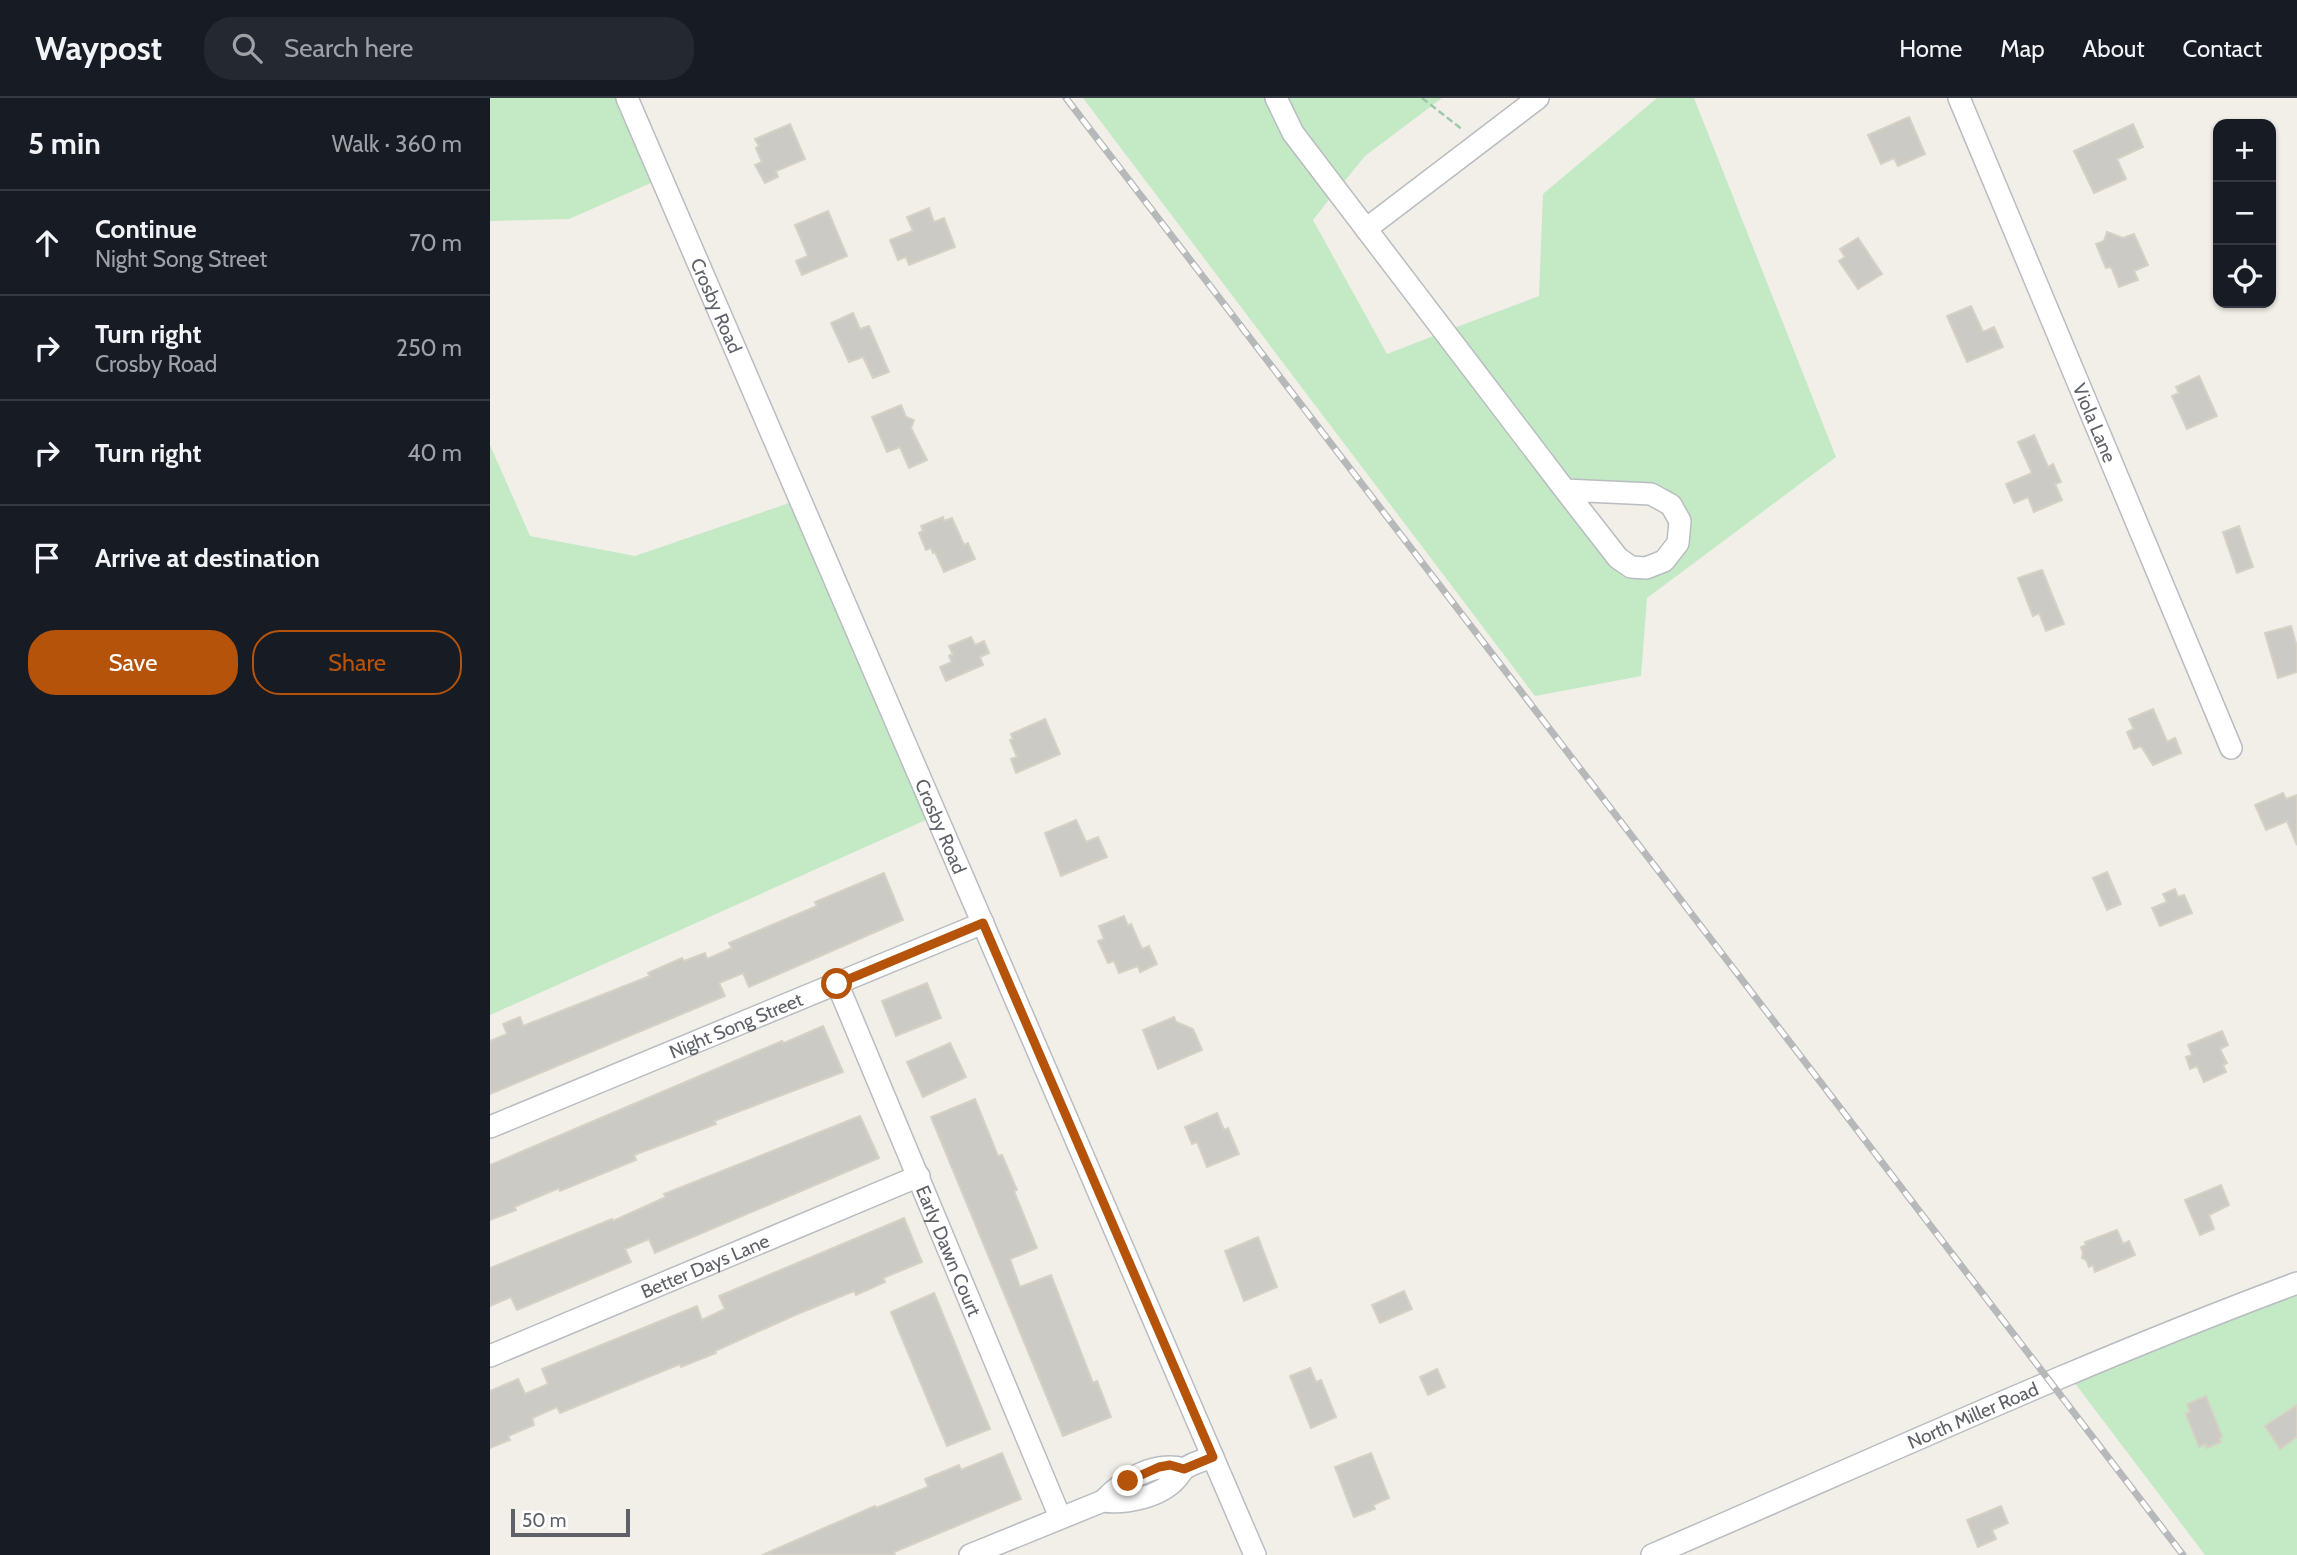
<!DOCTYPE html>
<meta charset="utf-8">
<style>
:root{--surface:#171b24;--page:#242831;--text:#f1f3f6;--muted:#9ea1a6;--line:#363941;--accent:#b45309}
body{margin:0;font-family:Cabin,sans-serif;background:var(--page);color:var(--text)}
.controls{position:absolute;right:21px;top:21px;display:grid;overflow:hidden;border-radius:14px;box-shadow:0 2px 5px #0004}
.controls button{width:63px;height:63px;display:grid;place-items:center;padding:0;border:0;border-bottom:2px solid var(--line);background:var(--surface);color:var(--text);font:35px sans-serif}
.scale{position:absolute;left:21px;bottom:18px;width:119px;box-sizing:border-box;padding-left:7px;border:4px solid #5e6268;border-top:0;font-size:19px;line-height:24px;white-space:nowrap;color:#5e6268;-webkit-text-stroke:5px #fff;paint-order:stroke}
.stop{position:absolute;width:21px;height:21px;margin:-16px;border:5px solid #b45309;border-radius:50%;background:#fff}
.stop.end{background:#b45309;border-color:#fff;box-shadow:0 2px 7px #0008}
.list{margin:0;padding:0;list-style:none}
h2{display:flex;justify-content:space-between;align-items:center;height:91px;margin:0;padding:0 28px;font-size:30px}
h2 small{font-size:23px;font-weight:400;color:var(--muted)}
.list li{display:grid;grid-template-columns:46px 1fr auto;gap:21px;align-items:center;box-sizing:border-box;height:105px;padding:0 28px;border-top:2px solid var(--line)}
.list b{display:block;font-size:26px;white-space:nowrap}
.list p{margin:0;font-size:23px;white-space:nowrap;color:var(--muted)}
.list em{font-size:23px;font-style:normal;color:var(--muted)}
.actions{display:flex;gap:14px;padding:21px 28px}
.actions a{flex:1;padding:16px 0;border:2px solid var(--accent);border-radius:28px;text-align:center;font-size:24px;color:var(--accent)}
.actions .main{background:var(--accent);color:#fff}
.icon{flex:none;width:38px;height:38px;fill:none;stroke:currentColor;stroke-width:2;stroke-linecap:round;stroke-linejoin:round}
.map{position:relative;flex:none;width:1807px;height:1457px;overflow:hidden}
header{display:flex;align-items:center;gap:42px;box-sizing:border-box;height:98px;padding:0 35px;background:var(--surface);border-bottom:2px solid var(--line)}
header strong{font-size:33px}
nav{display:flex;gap:38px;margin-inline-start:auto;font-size:24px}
.search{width:490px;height:63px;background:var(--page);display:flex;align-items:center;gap:18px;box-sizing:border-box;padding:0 24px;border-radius:28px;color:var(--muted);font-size:26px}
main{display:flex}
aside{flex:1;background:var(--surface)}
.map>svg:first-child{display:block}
.green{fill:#c3e9c5}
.building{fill:#cccac4;stroke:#d6d1c5;stroke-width:2}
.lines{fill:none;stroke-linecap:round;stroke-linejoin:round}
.minor-casing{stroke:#b9bcc1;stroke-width:24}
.path{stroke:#9ccaab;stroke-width:2.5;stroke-dasharray:7 3.5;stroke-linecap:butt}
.minor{stroke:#fff;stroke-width:21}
.rail-casing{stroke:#b7b8b9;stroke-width:7}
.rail{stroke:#fff;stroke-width:4.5;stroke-dasharray:13;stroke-linecap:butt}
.route{stroke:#b45309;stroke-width:9}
.labels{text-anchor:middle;stroke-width:5;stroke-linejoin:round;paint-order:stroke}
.street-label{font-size:19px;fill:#5e6268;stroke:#fff}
</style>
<header>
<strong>Waypost</strong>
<div class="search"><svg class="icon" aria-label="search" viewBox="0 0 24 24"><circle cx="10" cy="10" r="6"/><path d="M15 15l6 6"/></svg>Search here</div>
<nav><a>Home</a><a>Map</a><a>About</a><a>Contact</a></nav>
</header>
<main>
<aside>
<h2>5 min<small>Walk · 360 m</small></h2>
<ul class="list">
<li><svg class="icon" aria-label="ahead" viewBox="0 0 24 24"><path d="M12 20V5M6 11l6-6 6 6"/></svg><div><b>Continue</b><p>Night Song Street</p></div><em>70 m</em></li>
<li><svg class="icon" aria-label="right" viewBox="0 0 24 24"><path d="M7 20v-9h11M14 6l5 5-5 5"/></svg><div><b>Turn right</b><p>Crosby Road</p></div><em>250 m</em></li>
<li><svg class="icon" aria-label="right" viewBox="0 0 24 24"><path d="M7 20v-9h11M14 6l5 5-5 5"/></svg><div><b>Turn right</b></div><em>40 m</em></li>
<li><svg class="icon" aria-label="arrive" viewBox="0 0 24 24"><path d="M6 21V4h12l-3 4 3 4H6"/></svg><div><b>Arrive at destination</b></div></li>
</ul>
<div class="actions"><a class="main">Save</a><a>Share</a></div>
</aside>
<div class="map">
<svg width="1807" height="1457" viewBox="0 0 1807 1457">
<rect width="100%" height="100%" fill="#f1efe7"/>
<g class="green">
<polygon points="0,0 127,0 163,84 79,121 0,123"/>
<polygon points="593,0 776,0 841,99 823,122 897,256 946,237 1066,395 1065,400 1070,400 1111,454 1177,471 1189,402 1081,384 964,230 1049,198 1053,96 1167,0 1204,0 1346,359 1157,500 1151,578 1045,598"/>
<polygon points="796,0 952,0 875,58 853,85 811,30"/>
<polygon points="0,347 40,438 145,458 302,404 438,721 0,917"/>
<polygon points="1807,1194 1807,1457 1715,1457 1584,1284"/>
</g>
<g class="building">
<polygon points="1419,19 1435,56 1408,68 1404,60 1391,66 1378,37"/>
<polygon points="300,26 315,61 286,73 288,79 275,85 265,67 272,64 266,50 269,48 265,41"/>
<polygon points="1643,26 1653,49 1627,61 1636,81 1604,95 1584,53"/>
<polygon points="439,110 444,124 454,120 465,149 419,167 416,159 408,162 400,142 423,133 417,119"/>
<polygon points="338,113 357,158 312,177 306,163 318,158 305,127"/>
<polygon points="1617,134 1633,140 1644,136 1658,167 1644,173 1648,182 1629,189 1622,171 1620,169 1616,170 1606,146 1614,143"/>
<polygon points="1368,140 1392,176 1368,191 1349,163 1355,159 1350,151"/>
<polygon points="1481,208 1493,234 1504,229 1513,249 1477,264 1457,218"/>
<polygon points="363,215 370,231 379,228 399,274 383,280 373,259 359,264 341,225"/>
<polygon points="1709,278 1727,318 1697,331 1682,298 1689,295 1686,289"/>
<polygon points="411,307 416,319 424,322 421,330 437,362 419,370 410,349 397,354 382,319"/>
<polygon points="1544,337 1558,369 1563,366 1571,384 1565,386 1572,402 1544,414 1538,399 1524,405 1516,386 1542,375 1528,344"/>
<polygon points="453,419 454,423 462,420 474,447 478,445 485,461 454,474 445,454 443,455 441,450 436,452 429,435 433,433 431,428"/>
<polygon points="1749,428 1763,469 1747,475 1733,434"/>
<polygon points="1552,472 1574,526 1556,533 1549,515 1543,518 1528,480"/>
<polygon points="1801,528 1807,549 1807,574 1788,580 1775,535"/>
<polygon points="481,539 485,547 494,543 499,555 490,559 493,567 456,583 450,569 462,564 459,558 463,556 459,548"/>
<polygon points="1663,611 1677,644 1685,640 1691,655 1663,667 1651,648 1644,651 1637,634 1644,631 1639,621"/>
<polygon points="555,621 570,656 526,675 521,661 527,659 520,642 523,641 521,636"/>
<polygon points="1793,695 1796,701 1807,697 1807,747 1797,723 1776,732 1765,707"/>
<polygon points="586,722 596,744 608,739 617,759 571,778 555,735"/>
<polygon points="1617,774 1631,806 1617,812 1603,780"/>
<polygon points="394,775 413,822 259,889 253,875 229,885 235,898 0,996 0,943 17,936 13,926 30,919 33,928 160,878 158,875 192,860 194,863 215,855 217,861 242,850 239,845 327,808 325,804"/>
<polygon points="1685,791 1688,799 1694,797 1702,815 1670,828 1662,810 1677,804 1673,796"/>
<polygon points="634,818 638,828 641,826 652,851 659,848 667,866 650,874 648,868 629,875 624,863 618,865 608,843 614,841 609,828"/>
<polygon points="437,885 451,920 406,938 392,903"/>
<polygon points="684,919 686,924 703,931 712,952 668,971 653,932"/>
<polygon points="333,928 353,974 224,1023 226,1026 144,1057 146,1062 70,1093 69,1090 24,1109 26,1112 0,1122 0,1067 292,943 294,945"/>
<polygon points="1732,933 1738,947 1730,951 1737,965 1733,967 1736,974 1714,984 1707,968 1700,971 1696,959 1702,957 1698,947"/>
<polygon points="460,945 476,979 433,999 417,964"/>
<polygon points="485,1001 508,1058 512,1057 527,1092 524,1093 547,1150 520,1161 530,1189 561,1177 603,1285 607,1283 621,1319 573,1338 441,1019"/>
<polygon points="727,1015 734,1032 738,1030 749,1056 717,1069 707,1044 702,1046 695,1029"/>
<polygon points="370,1018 389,1060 165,1155 159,1141 135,1151 141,1164 27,1212 21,1199 0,1208 0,1170 122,1121 123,1123 176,1099 174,1096"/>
<polygon points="1731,1087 1739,1107 1719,1117 1724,1131 1710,1137 1695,1102"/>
<polygon points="414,1120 432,1164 393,1180 395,1184 366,1197 364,1193 305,1217 225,1253 226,1255 191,1269 190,1266 70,1315 67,1309 42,1320 44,1327 18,1338 20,1342 0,1350 0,1293 28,1281 35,1296 58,1286 52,1271 207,1208 212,1222 235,1211 229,1198"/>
<polygon points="1627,1132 1633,1146 1639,1143 1645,1157 1605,1174 1603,1167 1599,1169 1596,1162 1592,1160 1593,1155 1591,1149 1596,1147 1595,1144"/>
<polygon points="768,1139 787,1189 754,1203 735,1153"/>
<polygon points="914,1193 922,1211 890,1225 882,1207"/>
<polygon points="444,1195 500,1331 457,1348 401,1214"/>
<polygon points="820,1270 826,1284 831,1282 846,1319 821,1330 800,1278"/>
<polygon points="947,1271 955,1289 938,1297 930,1279"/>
<polygon points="1716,1298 1732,1339 1729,1340 1731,1344 1717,1350 1716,1346 1709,1349 1696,1316 1700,1314 1697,1306"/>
<polygon points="1807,1307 1807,1339 1790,1351 1775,1328"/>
<polygon points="512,1355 531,1401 404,1454 405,1457 272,1457 385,1408 386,1410 438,1389 435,1381 469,1367 471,1372"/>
<polygon points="881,1355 899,1400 883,1407 885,1411 864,1419 845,1369"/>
<polygon points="1511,1408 1518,1425 1502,1432 1506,1441 1488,1449 1477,1422"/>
</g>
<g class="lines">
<g class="minor-casing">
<g id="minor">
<path id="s1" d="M137,0L765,1457"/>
<polyline points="786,0 803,35 1075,392 1128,460 1141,469 1156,470 1174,463 1188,445 1190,423 1181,407 1161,396 1075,392"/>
<path id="s2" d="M1469,0L1741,650"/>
<polyline points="876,131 1048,0"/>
<path id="s3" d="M347,885L570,1419"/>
<path id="s4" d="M0,1029L493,825"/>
<path id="s5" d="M0,1258L429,1078"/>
<path d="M613,1403C633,1382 664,1363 694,1371"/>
<path d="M480,1457L613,1403C636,1406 670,1399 686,1381C689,1379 690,1375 693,1372C699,1366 714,1362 723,1359"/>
<path id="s6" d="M1162,1457C1376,1365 1589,1266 1807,1185"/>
</g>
</g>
<polyline class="path" points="932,0 973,32"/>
<use href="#minor" class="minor"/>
<g class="rail-casing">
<polyline id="rail" points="576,0 1693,1457"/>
</g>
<use href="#rail" class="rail"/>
</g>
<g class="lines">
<polyline class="route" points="347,886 493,825 723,1359 694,1371 680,1367 669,1369 638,1383"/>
</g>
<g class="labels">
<g class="street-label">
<text dy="7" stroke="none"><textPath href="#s1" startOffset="226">Crosby Road</textPath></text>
<text dy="7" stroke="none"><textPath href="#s2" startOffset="352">Viola Lane</textPath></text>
<text dy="7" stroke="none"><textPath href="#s1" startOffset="793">Crosby Road</textPath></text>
<text dy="7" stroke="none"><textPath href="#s4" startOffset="266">Night Song Street</textPath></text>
<text dy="7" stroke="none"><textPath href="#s3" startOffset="290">Early Dawn Court</textPath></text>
<text dy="7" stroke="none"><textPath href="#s5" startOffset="233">Better Days Lane</textPath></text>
<text dy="7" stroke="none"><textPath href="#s6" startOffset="350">North Miller Road</textPath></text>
</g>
</g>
</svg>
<div class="controls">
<button>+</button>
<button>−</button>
<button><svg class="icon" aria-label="locate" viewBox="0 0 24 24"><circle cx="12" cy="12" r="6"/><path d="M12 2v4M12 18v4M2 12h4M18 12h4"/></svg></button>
</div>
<div class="scale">50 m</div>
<div class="stop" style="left:347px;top:886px"></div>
<div class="stop end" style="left:638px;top:1383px"></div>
</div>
</main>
